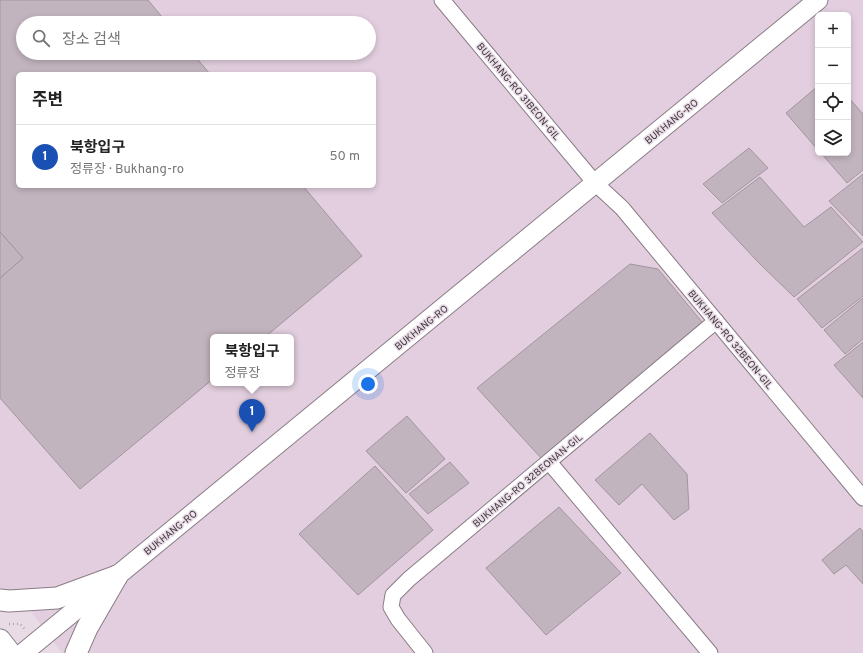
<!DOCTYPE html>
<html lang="ko">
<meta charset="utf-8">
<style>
:root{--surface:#fff;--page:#f6f6f6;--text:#222;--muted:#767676;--line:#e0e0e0;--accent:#1a73e8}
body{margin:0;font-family:Overpass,"Noto Sans KR",sans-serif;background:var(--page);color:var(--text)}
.controls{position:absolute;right:12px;top:12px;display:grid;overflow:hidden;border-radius:6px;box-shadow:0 2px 6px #0003}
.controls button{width:36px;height:36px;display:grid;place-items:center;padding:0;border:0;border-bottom:1px solid var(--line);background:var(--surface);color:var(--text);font:20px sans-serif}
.you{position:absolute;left:368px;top:384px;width:14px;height:14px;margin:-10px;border:3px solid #fff;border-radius:50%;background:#1a73e8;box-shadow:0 0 0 6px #1a73e833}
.badge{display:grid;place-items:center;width:26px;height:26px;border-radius:50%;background:var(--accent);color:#fff;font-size:13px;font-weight:700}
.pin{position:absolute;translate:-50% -33px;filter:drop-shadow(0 1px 2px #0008)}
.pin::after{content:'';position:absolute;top:21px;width:14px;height:12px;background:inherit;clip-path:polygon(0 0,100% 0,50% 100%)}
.popup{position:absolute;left:210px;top:334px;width:84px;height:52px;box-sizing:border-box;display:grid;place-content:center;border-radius:6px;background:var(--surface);filter:drop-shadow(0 1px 3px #0005);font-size:13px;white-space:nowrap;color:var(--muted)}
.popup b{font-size:15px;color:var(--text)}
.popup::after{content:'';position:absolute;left:50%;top:100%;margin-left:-8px;border:8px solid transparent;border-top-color:var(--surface)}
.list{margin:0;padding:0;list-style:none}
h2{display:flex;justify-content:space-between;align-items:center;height:52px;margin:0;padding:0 16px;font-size:17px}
h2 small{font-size:13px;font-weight:400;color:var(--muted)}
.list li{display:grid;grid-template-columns:26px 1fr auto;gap:12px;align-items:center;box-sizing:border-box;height:64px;padding:0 16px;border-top:1px solid var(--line)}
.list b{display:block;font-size:15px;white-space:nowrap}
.list p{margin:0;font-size:13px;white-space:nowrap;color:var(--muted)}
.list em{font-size:13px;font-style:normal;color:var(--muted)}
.icon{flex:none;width:22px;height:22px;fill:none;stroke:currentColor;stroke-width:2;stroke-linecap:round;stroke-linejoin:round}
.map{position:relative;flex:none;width:863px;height:653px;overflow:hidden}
.search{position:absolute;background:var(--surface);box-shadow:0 2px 6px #0003;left:16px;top:16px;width:360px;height:44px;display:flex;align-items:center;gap:10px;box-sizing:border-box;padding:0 14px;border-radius:22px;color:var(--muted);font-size:15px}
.panel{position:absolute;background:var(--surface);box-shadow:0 2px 6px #0003;left:16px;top:72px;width:360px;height:116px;border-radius:6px}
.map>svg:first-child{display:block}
.built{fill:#e2cede;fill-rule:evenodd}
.building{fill:#c2b4bf;stroke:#a2959f}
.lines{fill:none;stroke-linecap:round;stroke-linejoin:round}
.minor-casing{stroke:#8a7d87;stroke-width:17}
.tertiary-casing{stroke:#8a7d87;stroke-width:21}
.secondary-casing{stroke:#8a7d87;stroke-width:23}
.path{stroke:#b1a6af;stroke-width:2.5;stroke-dasharray:1 3;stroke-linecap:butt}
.minor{stroke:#fff;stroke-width:15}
.tertiary{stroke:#fff;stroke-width:19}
.secondary{stroke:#fff;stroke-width:21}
.labels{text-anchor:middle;stroke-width:3;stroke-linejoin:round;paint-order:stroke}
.street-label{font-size:10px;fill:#3d383c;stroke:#e9dbe6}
</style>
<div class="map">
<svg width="863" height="653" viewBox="0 0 863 653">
<rect width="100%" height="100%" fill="#e9dbe6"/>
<path class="built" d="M0,0H863V653H62L18,594L0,608ZM818,15H848V153H818ZM23,23H369V53H23ZM18,74H374V186H18ZM213,337H291V383H213Z"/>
<g class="building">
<polygon points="0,0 148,0 167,23 23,23 23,53 192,53 210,74 18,74 18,186 303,186 362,256 265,337 213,337 213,379 80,489 0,398 0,278 23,258 0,232"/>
<polygon points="818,86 818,150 786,113"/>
<polygon points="848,97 863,114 863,170 847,183 821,153 848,153"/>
<polygon points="749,148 768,168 722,203 703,184"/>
<polygon points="863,174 863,236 829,201"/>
<polygon points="760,177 804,227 831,207 863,242 794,297 759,263 712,213"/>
<polygon points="0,232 23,258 0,278"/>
<polygon points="863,248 863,296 822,328 797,299"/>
<polygon points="630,264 658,269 702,322 541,458 477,388"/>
<polygon points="863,298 863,339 845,354 824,330"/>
<polygon points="863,342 863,398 834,365"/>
<polygon points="407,416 445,459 406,493 366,451"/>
<polygon points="650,433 687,474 689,509 674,520 642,484 619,505 595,480"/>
<polygon points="450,462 469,483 428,514 409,494"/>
<polygon points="375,466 433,530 358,595 299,534"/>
<polygon points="559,507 621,573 546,635 486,568"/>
<polygon points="860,528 863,532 863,584 846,565 834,574 822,560"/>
</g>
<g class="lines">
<g class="minor-casing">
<g id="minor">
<polyline points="442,0 595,183 622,208 863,498"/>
<polyline points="549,462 710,653"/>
<polyline points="425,653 398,619 391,607 393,595 409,579 716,321"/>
</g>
</g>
<g class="tertiary-casing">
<polyline id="tertiary" points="23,653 818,0"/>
</g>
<g class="secondary-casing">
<g id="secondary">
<polyline points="0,600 9,601 57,598 117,576"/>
<polyline points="0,640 10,653"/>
<polyline points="76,653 87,628 117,576"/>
</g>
</g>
<polyline class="path" points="9,624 20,624 25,629"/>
<use href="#minor" class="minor"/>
<use href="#tertiary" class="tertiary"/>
<use href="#secondary" class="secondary"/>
</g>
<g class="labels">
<g class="street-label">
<text transform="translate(519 91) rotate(50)" y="4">BUKHANG-RO 31BEON-GIL</text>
<text transform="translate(671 121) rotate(-39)" y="4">BUKHANG-RO</text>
<text transform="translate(421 327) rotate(-39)" y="4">BUKHANG-RO</text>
<text transform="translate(731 339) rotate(50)" y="4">BUKHANG-RO 32BEON-GIL</text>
<text transform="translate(527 480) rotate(-40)" y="4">BUKHANG-RO 32BEONAN-GIL</text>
<text transform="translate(170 532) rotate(-39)" y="4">BUKHANG-RO</text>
</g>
</g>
</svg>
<div class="controls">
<button>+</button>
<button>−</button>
<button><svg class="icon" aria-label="locate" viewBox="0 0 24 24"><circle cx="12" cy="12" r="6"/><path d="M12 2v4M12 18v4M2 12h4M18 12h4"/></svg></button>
<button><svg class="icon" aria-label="layers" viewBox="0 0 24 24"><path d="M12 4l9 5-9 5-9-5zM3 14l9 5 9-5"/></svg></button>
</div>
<div class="you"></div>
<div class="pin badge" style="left:252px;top:432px;background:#1a4fb4">1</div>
<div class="popup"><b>북항입구</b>정류장</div>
<div class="search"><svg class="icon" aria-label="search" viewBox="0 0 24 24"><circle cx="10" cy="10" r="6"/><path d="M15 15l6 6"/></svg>장소 검색</div>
<section class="panel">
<h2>주변<small></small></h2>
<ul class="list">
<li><span class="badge" style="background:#1a4fb4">1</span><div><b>북항입구</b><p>정류장 · Bukhang-ro</p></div><em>50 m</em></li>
</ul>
</section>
</div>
